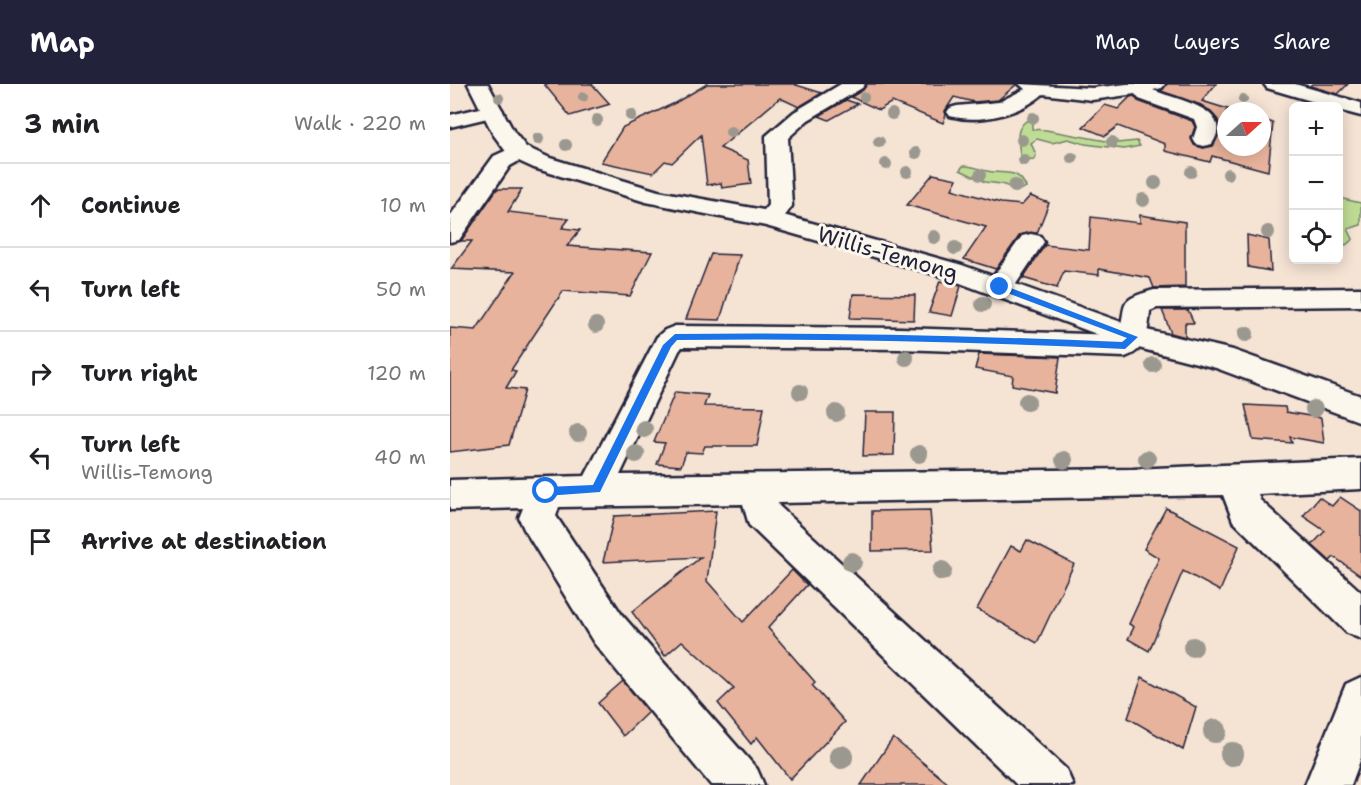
<!DOCTYPE html>
<meta charset="utf-8">
<style>
:root{--surface:#fff;--page:#f6f6f6;--text:#202124;--muted:#757577;--line:#e0e0e0;--accent:#22223b}
body{margin:0;font-family:"Shantell Sans",sans-serif;background:var(--page);color:var(--text)}
.controls{position:absolute;right:18px;top:18px;display:grid;overflow:hidden;border-radius:9px;box-shadow:0 3px 15px #0003}
.controls button{width:54px;height:54px;display:grid;place-items:center;padding:0;border:0;border-bottom:2px solid var(--line);background:var(--surface);color:var(--text);font:30px sans-serif}
.compass{position:absolute;left:767px;top:18px;width:54px;height:54px;border-radius:50%;background:var(--surface);box-shadow:0 3px 15px #0003;rotate:69deg}
.stop{position:absolute;width:18px;height:18px;margin:-14px;border:4px solid #1a73e8;border-radius:50%;background:#fff}
.stop.end{background:#1a73e8;border-color:#fff;box-shadow:0 2px 6px #0008}
.list{margin:0;padding:0;list-style:none}
h2{display:flex;justify-content:space-between;align-items:center;height:78px;margin:0;padding:0 24px;font-size:26px}
h2 small{font-size:20px;font-weight:400;color:var(--muted)}
.list li{display:grid;grid-template-columns:39px 1fr auto;gap:18px;align-items:center;box-sizing:border-box;height:84px;padding:0 24px;border-top:2px solid var(--line)}
.list b{display:block;font-size:22px;white-space:nowrap}
.list p{margin:0;font-size:20px;white-space:nowrap;color:var(--muted)}
.list em{font-size:20px;font-style:normal;color:var(--muted)}
.icon{flex:none;width:33px;height:33px;fill:none;stroke:currentColor;stroke-width:2;stroke-linecap:round;stroke-linejoin:round}
.map{position:relative;flex:none;width:911px;height:701px;overflow:hidden}
header{display:flex;align-items:center;gap:36px;box-sizing:border-box;height:84px;padding:0 30px;background:var(--accent);color:#fff}
header strong{font-size:28px}
nav{display:flex;gap:33px;margin-inline-start:auto;font-size:21px}
main{display:flex}
aside{flex:1;background:var(--surface)}
.map>svg:first-child{display:block}
.green{fill:#bfdc94;stroke:#707f68;stroke-width:1.5}
.building{fill:#e8b39c;stroke:#22223b;stroke-width:1.5}
.lines{fill:none;stroke-linecap:round;stroke-linejoin:round}
.minor-casing{stroke:#22223b;stroke-width:5}
.major-casing{stroke:#22223b;stroke-width:5}
.minor{fill:#fbf7ec;fill-rule:evenodd}
.major{fill:#fbf7ec;fill-rule:evenodd}
.tree{fill:#9b988f}
.route{fill:#1a73e8}
.labels{text-anchor:middle;stroke-width:6;stroke-linejoin:round;paint-order:stroke}
.street-label{font-size:22px;fill:#22223b;stroke:#fbf7ec}
</style>
<header>
<strong>Map</strong>
<nav><a>Map</a><a>Layers</a><a>Share</a></nav>
</header>
<main>
<aside>
<h2>3 min<small>Walk · 220 m</small></h2>
<ul class="list">
<li><svg class="icon" aria-label="ahead" viewBox="0 0 24 24"><path d="M12 20V5M6 11l6-6 6 6"/></svg><div><b>Continue</b></div><em>10 m</em></li>
<li><svg class="icon" aria-label="left" viewBox="0 0 24 24"><path d="M17 20v-9H6M10 6l-5 5 5 5"/></svg><div><b>Turn left</b></div><em>50 m</em></li>
<li><svg class="icon" aria-label="right" viewBox="0 0 24 24"><path d="M7 20v-9h11M14 6l5 5-5 5"/></svg><div><b>Turn right</b></div><em>120 m</em></li>
<li><svg class="icon" aria-label="left" viewBox="0 0 24 24"><path d="M17 20v-9H6M10 6l-5 5 5 5"/></svg><div><b>Turn left</b><p>Willis-Temong</p></div><em>40 m</em></li>
<li><svg class="icon" aria-label="arrive" viewBox="0 0 24 24"><path d="M6 21V4h12l-3 4 3 4H6"/></svg><div><b>Arrive at destination</b></div></li>
</ul>
</aside>
<div class="map">
<svg width="911" height="701" viewBox="0 0 911 701">
<rect width="100%" height="100%" fill="#f5e3d4"/>
<filter id="ink" filterUnits="userSpaceOnUse"><feTurbulence type="fractalNoise" baseFrequency=".0167" numOctaves="2"/><feDisplacementMap in="SourceGraphic" scale="12" xChannelSelector="R" yChannelSelector="G"/><feConvolveMatrix kernelMatrix="1 2 1 2 8 2 1 2 1" color-interpolation-filters="sRGB"/></filter>
<g filter="url(#ink)">
<g class="green">
<path d="M576,37H582V45L596,46L667,59L687,57L690,62L674,65L635,60L618,55L602,59L587,55L581,59L586,71L585,75L570,76C571,61 562,48 576,37Z"/>
<path d="M513,82C522,81 528,85 537,87C554,91 567,83 576,103L569,106L551,100L535,98L510,86Z"/>
<polygon points="889,114 911,119 911,141 898,145 903,155 896,161 889,159"/>
</g>
<g class="building">
<polygon points="94,0 142,0 160,20 120,32"/>
<polygon points="257,0 347,0 346,1 372,9 349,23 330,14 270,64 298,76 301,100 272,104 271,99 257,101 251,51 222,79 215,77 203,89 151,78 173,43 225,19"/>
<polygon points="417,0 567,0 548,16 524,18 504,13 495,27 496,31 493,39 442,18 429,26 401,13 413,6"/>
<polygon points="717,0 766,0 752,17 784,27 776,27 776,63 812,63 812,35 823,39 818,87 762,72 760,78 715,67 715,60 668,42 655,52 633,43 655,21 668,25 680,13 684,12 688,17 742,37 745,43 741,54 744,61 753,64 763,62 769,49 768,36 761,28 751,21 711,7"/>
<polygon points="862,0 898,0 888,10 860,2"/>
<polygon points="396,16 408,20 379,36 369,32"/>
<polygon points="483,90 507,95 502,105 551,119 572,121 580,112 599,119 587,149 570,151 546,185 514,175 536,143 457,121"/>
<polygon points="47,105 72,105 58,128 119,135 112,144 130,146 117,162 202,168 180,212 113,207 61,286 66,287 56,304 75,306 59,361 0,368 0,244 26,246 65,188 1,185 22,157 11,157"/>
<polygon points="690,131 735,138 735,203 704,204 700,194 649,185 649,191 614,187 607,204 573,194 595,161 639,166 641,133 690,139"/>
<polygon points="797,151 819,156 821,187 798,183"/>
<polygon points="261,170 290,171 270,236 236,235"/>
<polygon points="490,197 511,202 502,232 479,228"/>
<polygon points="403,210 465,211 464,236 400,234"/>
<polygon points="712,226 738,226 744,239 735,239 735,253 721,249"/>
<polygon points="529,270 610,273 605,309 562,301 563,292 525,285"/>
<polygon points="225,308 258,311 254,322 314,323 307,362 255,362 252,369 236,368 231,382 207,380 215,359 204,358"/>
<polygon points="795,321 835,323 836,328 871,334 874,359 840,353 842,359 803,356"/>
<polygon points="415,328 445,328 444,371 413,372"/>
<polygon points="869,413 882,422 890,413 911,427 911,492 884,473 880,477 862,461 875,447 853,432"/>
<polygon points="716,424 789,462 770,507 733,487 699,567 678,555 684,543 679,540 709,474 694,465"/>
<polygon points="480,426 483,466 422,467 422,427"/>
<polygon points="266,427 257,497 293,538 342,486 357,501 318,544 365,598 362,601 395,638 340,695 307,653 301,660 268,619 284,604 232,557 215,572 182,528 251,473 153,478 164,432"/>
<polygon points="577,456 624,480 587,559 527,525 561,462 571,467"/>
<polygon points="692,593 746,623 733,666 678,634"/>
<polygon points="173,597 198,628 173,652 148,619"/>
<polygon points="443,654 500,701 411,701"/>
</g>
<g class="lines">
<g class="minor-casing">
<g id="minor">
<path d="M391,0H415L412,4L358,36L338,54L342,122C333,135 327,145 310,140L307,135L318,121L316,52L344,28Z"/>
<path d="M569,0L642,4L677,0H715L712,4L703,6C725,16 786,24 762,60L754,62L746,60L743,55L747,43L744,35L689,15L685,10L642,16L593,10C571,30 529,40 500,32L497,28L500,24L507,22L549,18L575,5Z"/>
<polygon points="814,0 845,0 911,19 911,32 888,26 888,22 878,22 817,4"/>
<polygon points="43,21 50,23 53,27 50,31 0,43 0,31"/>
<polygon points="68,61 76,63 79,68 76,73 60,82 9,156 0,158 0,132 44,72"/>
<polygon points="581,150 590,152 594,158 560,209 550,212 540,209 536,203 540,197 572,152"/>
<path d="M911,204V222L707,224L700,227C698,248 697,266 675,273L450,265L232,263L229,267L170,391L683,385L911,375V405L808,410L810,416L911,508V555L897,549L783,437L773,411L328,419L329,422L616,685L623,701H567L299,441L293,420L109,423L106,432L172,531L307,685L314,701H261L144,559L74,445L69,434L73,424L0,426V396L135,392L207,253L215,246L225,242L450,244L668,251C679,220 664,217 704,206Z"/>
<polygon points="911,593 911,674 901,701 855,701 896,600"/>
</g>
</g>
<g class="major-casing">
<polygon id="major" points="18,0 38,0 64,48 76,63 100,74 208,107 319,127 512,181 688,244 783,266 911,312 911,338 766,284 673,260 494,193 316,142 196,118 84,84 60,73 43,50"/>
</g>
<use href="#minor" class="minor"/>
<use href="#major" class="major"/>
</g>
<g class="tree">
<circle cx="133" cy="13" r="5"/>
<circle cx="414" cy="13" r="5"/>
<circle cx="49" cy="14" r="5"/>
<circle cx="793" cy="15" r="5"/>
<circle cx="442" cy="30" r="6"/>
<circle cx="181" cy="31" r="6"/>
<circle cx="583" cy="34" r="6"/>
<circle cx="147" cy="36" r="6"/>
<circle cx="281" cy="48" r="6"/>
<circle cx="88" cy="55" r="6"/>
<circle cx="572" cy="56" r="6"/>
<circle cx="429" cy="58" r="6"/>
<circle cx="662" cy="58" r="6"/>
<circle cx="116" cy="61" r="6"/>
<circle cx="466" cy="69" r="6"/>
<circle cx="622" cy="74" r="6"/>
<circle cx="574" cy="76" r="6"/>
<circle cx="436" cy="80" r="6"/>
<circle cx="457" cy="88" r="6"/>
<circle cx="741" cy="88" r="6"/>
<circle cx="778" cy="90" r="6"/>
<circle cx="530" cy="91" r="6"/>
<circle cx="705" cy="99" r="7"/>
<circle cx="565" cy="102" r="7"/>
<circle cx="693" cy="116" r="7"/>
<circle cx="818" cy="148" r="7"/>
<circle cx="484" cy="153" r="7"/>
<circle cx="505" cy="164" r="7"/>
<circle cx="533" cy="220" r="8"/>
<circle cx="146" cy="241" r="8"/>
<circle cx="796" cy="250" r="8"/>
<circle cx="456" cy="274" r="8"/>
<circle cx="703" cy="281" r="8"/>
<circle cx="350" cy="308" r="8"/>
<circle cx="577" cy="318" r="9"/>
<circle cx="864" cy="325" r="9"/>
<circle cx="386" cy="329" r="9"/>
<circle cx="194" cy="345" r="9"/>
<circle cx="128" cy="349" r="9"/>
<circle cx="186" cy="370" r="9"/>
<circle cx="469" cy="370" r="9"/>
<circle cx="697" cy="375" r="9"/>
<circle cx="614" cy="376" r="9"/>
<circle cx="402" cy="478" r="10"/>
<circle cx="492" cy="487" r="10"/>
<circle cx="743" cy="563" r="10"/>
<circle cx="765" cy="647" r="12"/>
<circle cx="782" cy="670" r="12"/>
<circle cx="391" cy="673" r="12"/>
</g>
</g>
<path class="route" d="M547,201H553L688,253L675,265C525,258 376,254 227,256L221,263L150,408L96,412L91,407L96,403L143,401L213,261L225,250C374,248 523,252 672,258L677,254L547,205Z"/>
<g class="labels">
<g class="street-label">
<text transform="translate(438 169) rotate(16)" y="8">Willis-Temong</text>
</g>
</g>
</svg>
<div class="controls">
<button>+</button>
<button>−</button>
<button><svg class="icon" aria-label="locate" viewBox="0 0 24 24"><circle cx="12" cy="12" r="6"/><path d="M12 2v4M12 18v4M2 12h4M18 12h4"/></svg></button>
</div>
<svg class="compass" viewBox="-18 -18 36 36"><path d="M0-13l5 13h-10z" fill="#e53935"/><path d="M0 13l5-13h-10z" fill="#757577"/></svg>
<div class="stop" style="left:96px;top:407px"></div>
<div class="stop end" style="left:550px;top:203px"></div>
</div>
</main>
